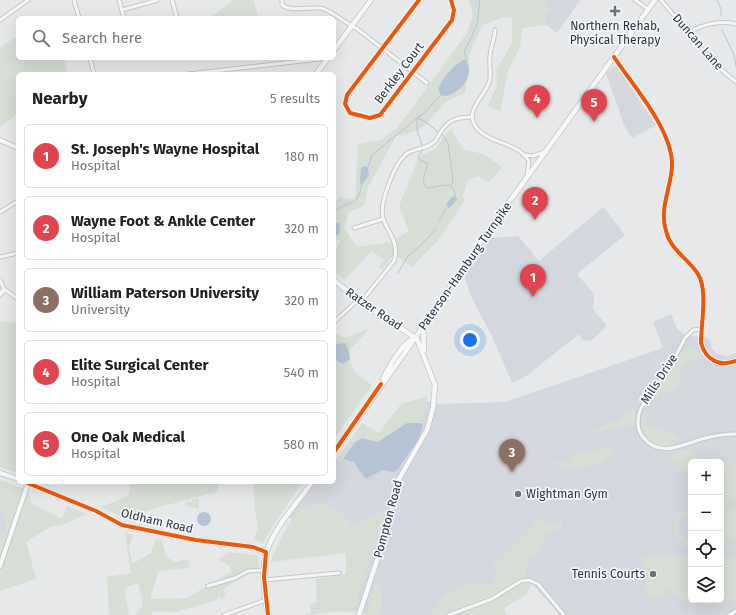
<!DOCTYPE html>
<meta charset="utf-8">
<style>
:root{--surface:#fff;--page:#f6f6f6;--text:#202124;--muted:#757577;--line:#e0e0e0;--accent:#1a73e8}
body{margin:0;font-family:"Fira Sans",sans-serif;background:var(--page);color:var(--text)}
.controls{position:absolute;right:12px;bottom:12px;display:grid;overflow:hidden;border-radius:6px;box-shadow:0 4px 16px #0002}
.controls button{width:36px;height:36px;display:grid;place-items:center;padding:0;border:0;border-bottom:1px solid var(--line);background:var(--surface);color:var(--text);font:20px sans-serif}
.you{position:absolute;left:470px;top:340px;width:14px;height:14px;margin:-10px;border:3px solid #fff;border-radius:50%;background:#1a73e8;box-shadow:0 0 0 6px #1a73e833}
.badge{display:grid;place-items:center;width:26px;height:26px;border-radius:50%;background:var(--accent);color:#fff;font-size:13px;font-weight:700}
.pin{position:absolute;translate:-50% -33px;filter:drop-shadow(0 1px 2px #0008)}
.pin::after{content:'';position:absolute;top:21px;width:14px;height:12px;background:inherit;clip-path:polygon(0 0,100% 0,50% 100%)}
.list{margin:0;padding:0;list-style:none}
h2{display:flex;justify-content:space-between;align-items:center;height:52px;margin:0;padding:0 16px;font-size:17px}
h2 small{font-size:13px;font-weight:400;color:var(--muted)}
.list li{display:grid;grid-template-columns:26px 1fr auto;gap:12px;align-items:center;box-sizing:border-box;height:64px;margin:0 8px 8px;padding:0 8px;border:1px solid var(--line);border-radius:6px}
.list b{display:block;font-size:15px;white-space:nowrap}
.list p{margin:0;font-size:13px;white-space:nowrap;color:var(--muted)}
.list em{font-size:13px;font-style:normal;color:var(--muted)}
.icon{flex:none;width:22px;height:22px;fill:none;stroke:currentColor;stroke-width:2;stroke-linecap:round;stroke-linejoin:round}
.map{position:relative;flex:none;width:736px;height:615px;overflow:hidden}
.search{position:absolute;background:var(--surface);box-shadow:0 4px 16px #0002;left:16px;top:16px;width:320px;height:44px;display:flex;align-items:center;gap:10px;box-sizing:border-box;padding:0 14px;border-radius:6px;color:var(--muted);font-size:15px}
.panel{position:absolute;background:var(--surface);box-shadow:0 4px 16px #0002;left:16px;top:72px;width:320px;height:412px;border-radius:6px}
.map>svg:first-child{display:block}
.built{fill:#d4d7dd;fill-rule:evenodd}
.green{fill:#d6ded6;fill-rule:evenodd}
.water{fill:#b4c4d5}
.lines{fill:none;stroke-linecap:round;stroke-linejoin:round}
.stream{stroke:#b4c4d5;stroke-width:1}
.street-casing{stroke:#c4c6c8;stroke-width:5}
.secondary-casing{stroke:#c4c6c8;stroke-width:6}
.primary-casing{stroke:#c2c5c8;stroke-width:6}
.street{stroke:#f5f6f7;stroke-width:3}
.secondary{stroke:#f8f8f8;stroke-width:4}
.primary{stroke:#f8f8f8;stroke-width:4.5}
.cycleway-casing{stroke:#f4f6f9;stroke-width:6}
.cycleway{stroke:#e8590c;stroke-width:4}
.poi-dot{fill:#6c737f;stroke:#f4f6f9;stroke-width:1.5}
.labels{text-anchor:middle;stroke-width:3.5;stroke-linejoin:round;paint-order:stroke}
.poi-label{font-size:12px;fill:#2b3445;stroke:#f4f6f9}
.street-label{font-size:12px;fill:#2b3445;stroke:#f4f6f9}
</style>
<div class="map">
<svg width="736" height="615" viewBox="0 0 736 615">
<rect width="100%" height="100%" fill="#e6e8ea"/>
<g class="built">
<polygon points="543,0 580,0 557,33 547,25 543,14 549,11"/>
<polygon points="614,66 617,67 656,125 632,138 624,125 606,73"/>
<polygon points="603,207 625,235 577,274 594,294 593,309 607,326 592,340 583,341 579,334 525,377 512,383 493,338 473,300 464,277 491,238 518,236 539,261"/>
<path d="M671,314L677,329L687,335L710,339L712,348L717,354L728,356L736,353V615H560L532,584L524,583L460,615H366V613L353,611L381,528L385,510L352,526L341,513L332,511L324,503L302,508L293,520L289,517L315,482H334V463L378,442L426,408L427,401L439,404L505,402L663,348L653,322ZM691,462H721V600H691Z"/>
<polygon points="3,510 7,532 0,535 0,511"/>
</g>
<g class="green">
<polygon points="234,0 254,0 258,18 210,18"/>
<path d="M469,0H543L549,11L543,14L547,25L522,28L520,47L508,71L500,112L488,105L497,86L496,70L512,43V18L503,17L483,25L470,52L465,93C459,96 450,98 445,103C423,124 430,130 396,136L368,187L364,206L349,212L344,228L357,247L391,242L409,231L399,206L419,157L436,148L451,129L464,150L484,154L502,167L489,182L478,176L468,180L463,195L465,200L438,241L412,267L394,254L382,270L379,267L384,260L372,251L344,280L334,271V252L341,240H334V204L339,197L355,199L358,144L381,140L397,128L467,33L473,16Z"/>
<polygon points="18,35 18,58 64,58 68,74 18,74 18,113 0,127 0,48"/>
<polygon points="0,321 18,323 18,473 0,467"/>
<polygon points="369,329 349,351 344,343 334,344 334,335 337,334 345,338"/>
<path d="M685,346C695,346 697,349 702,357L688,363L679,372V386L653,399L652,396Z"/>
<polygon points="334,359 343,364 350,359 355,373 372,385 334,439"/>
<path d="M427,396L426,408L421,423H407L378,442L362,438C348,445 350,456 334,463L362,423L379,433L401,404Z"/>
<polygon points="636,409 634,425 592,434 591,432 619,419 628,411"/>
<path d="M643,412L648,414L646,421L648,425L677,435L680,439C665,457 634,438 643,412Z"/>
<polygon points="606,448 614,449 616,452 603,462 569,471 553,463 555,461 566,463 575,453"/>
<polygon points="692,450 698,462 691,462 691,475 669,458 671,454 676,451"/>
<polygon points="712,460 736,463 736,502 721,503 721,462 709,462"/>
<polygon points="0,480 28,490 32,504 62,519 67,506 87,514 64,524 50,527 26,542 36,579 0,591 0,535 7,531 3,510 0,511"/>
<polygon points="131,482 220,482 217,492 129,515 129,520 101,507 128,496"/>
<polygon points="253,482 303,482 274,524 263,543 254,540 258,528 255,510"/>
<polygon points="193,499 199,499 199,509 187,506 185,504 186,501 191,502"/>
<path d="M324,503L332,511L341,513L352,526L385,510L381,528L353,612C336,609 321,615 304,615L311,612L310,605L317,602L316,579L346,574V553L271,562C274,549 292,515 302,508C308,505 317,504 324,503Z"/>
<polygon points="721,506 736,506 736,541 721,543"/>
<path d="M691,509V545L676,546V543L682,542C669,531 674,511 691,509ZM686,514L688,540C676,535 675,521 686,514Z"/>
<path d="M539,520L552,524L561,520L563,528C544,533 544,539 537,557L531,556L524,580L532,584L527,594L504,608L506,615H429L446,595L466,583L491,584L498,575L492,565L504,556Z"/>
<polygon points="125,533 133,535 129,547 132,564 151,553 156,539 162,540 166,557 175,562 188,559 190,567 158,572 150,599 187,598 231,572 230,566 218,560 229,552 259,556 258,571 254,571 226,587 223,591 226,595 222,599 219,596 216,600 176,612 153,611 152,615 136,615 143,604 138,583 124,588 129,615 109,615 107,577 131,573"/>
<polygon points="691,554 691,600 694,600 694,603 682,600 669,588 663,590 664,596 648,598 643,557 659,555 660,558"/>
<path d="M721,555L736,556V598C725,605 718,608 705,605L704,600H721Z"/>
<polygon points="375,585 381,585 383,602 380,615 366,615"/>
</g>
<g class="water">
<path d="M466,59C467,62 469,65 469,68C470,82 458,93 446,96L441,95L438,90C441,79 455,63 466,59Z"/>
<polygon points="364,166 368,167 369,176 361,185 360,180 361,168"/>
<polygon points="453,196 457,198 457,200 449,208 446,204"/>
<polygon points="339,222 340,233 334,237 334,225"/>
<polygon points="345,343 349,351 350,359 343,364 334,359 334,344"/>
<polygon points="407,423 421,423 423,426 418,440 397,470 394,472 383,470 367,478 364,477 354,462 343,459 355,442 362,438 378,442"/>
<circle cx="204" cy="519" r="7"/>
</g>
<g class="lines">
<g class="stream">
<polyline points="717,0 721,9 721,16"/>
<polyline points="722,30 734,55 736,66"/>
<polyline points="466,58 464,52 477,25 480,0"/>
<polyline points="442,134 448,143 453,181 451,186"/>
<polyline points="422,145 417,130 417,118 424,113 441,95"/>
<path d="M423,150L418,157L420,160L427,163C427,173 419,179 427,188C438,188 455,177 455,197"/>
<polyline points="368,167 372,155 417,118 426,122 438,132"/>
<path d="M334,212C349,199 358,209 362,183"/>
<polyline points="439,222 447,207"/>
<polyline points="398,273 408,256 421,245 436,229"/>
</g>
<g class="street-casing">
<g id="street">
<polyline points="74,0 79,18"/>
<polyline points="119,0 124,18"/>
<polyline points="172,0 177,18"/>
<path d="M282,0V5C291,12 309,7 320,8C328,8 346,24 356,28L427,83"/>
<polyline points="419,0 347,95 345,104 350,113 370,118 380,115 452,20 454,10 451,0"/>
<polyline points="635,0 648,9"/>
<polyline points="661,0 716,65 736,82"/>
<polyline points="122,10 158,0"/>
<polyline points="0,20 28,0"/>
<path d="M495,30C495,39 490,48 490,57C489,64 491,72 490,79C487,97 457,113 482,133C497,145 516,142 529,161L527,175"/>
<path d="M689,32C704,24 719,20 736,24"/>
<path d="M614,57C633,86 673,130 672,166C671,189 659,208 666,231C671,251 688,258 698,274C708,290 701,324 701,343C706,360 719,367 736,361"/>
<polyline points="90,58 94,74"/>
<polyline points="188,74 328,58"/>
<polyline points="525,155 533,156 544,152"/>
<polyline points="0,212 18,201"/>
<polyline points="354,228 383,219"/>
<polyline points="0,257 18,253"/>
<polyline points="0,280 4,289 18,299"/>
<polyline points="0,292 5,290"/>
<polyline points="0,295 5,290"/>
<path d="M361,302L394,261C400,242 388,234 383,218C379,204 394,165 405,155C412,148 425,150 433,143C436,141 438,137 440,133C449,119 457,117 473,117"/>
<polyline points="334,322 358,300"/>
<path d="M701,329L693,330L685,338L672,363L641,408C637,418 636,428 643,437C659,458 682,445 702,439C713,436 725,434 736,434"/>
<polyline points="264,580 339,573"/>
<polyline points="208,586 235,578 248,571 264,570"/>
<polyline points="224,615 266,600"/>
<polyline points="449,615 492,599 521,581 529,580 538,584 564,615"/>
<polyline points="729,615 736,611"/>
</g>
</g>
<g class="secondary-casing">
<g id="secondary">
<polyline points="0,140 18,148"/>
<polyline points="0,473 18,479"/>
<polyline points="25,482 96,511 122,525 196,540 253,547 266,552"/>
<polyline points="0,566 28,483"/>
</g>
</g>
<g class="primary-casing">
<g id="primary">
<polyline points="334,50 371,0"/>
<polyline points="316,74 328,58"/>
<polyline points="334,280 359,301 417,339 435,385 433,408 427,430 399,479 387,530 359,615"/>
<polyline points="423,325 424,350"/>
<path d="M383,379C390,365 400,346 414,338"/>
<polyline points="334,452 411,344 489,230 655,0"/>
<path d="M268,615C265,596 261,573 266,554C273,528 297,504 312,482"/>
</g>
</g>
<use href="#street" class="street"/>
<use href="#secondary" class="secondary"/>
<use href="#primary" class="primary"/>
<g class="cycleway-casing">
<g id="cycleway">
<polyline points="419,0 347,95 345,104 350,113 370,118 380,115 452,20 454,10 451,0"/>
<path d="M614,57C633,86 673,130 672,166C671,189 659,208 666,231C671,251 688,258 698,274C708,290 701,324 701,343C706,360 719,367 736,361"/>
<polyline points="334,452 381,384"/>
<polyline points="25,482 96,511 122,525 196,540 253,547 266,552 264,577 268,615"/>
</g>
</g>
<use href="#cycleway" class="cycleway"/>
</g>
<g class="poi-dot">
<path d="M613 5h4v4h4v4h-4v4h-4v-4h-4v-4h4z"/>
<circle cx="518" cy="494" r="4"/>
<circle cx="653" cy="574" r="4"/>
</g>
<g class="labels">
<g class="poi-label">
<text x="615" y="30">Northern Rehab,<tspan x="615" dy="14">Physical Therapy</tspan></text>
<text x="526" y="498" text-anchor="start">Wightman Gym</text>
<text x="645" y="578" text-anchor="end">Tennis Courts</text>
</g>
<g class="street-label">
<text transform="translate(698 42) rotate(49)" y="4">Duncan Lane</text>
<text transform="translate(399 73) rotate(-53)" y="4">Berkley Court</text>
<text transform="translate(465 266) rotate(-55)" y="4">Paterson-Hamburg Turnpike</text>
<text transform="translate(374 309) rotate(34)" y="4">Ratzer Road</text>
<text transform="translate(659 379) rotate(-57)" y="4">Mills Drive</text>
<text transform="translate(388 519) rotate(-75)" y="4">Pompton Road</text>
<text transform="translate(157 521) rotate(13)" y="4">Oldham Road</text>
</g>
</g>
</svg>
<div class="controls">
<button>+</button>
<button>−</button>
<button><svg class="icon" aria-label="locate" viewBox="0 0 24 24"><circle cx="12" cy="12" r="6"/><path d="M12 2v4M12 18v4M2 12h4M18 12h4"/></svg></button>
<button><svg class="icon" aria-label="layers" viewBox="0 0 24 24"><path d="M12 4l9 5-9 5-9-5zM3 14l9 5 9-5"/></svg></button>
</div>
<div class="you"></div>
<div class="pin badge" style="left:533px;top:297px;background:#e0444e">1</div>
<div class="pin badge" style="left:535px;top:220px;background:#e0444e">2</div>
<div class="pin badge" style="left:512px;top:472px;background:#8d6e63">3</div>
<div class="pin badge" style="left:537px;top:118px;background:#e0444e">4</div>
<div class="pin badge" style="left:594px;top:122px;background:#e0444e">5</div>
<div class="search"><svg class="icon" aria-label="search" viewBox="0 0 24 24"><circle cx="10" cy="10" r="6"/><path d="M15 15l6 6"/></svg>Search here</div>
<section class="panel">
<h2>Nearby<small>5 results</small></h2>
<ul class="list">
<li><span class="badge" style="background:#e0444e">1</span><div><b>St. Joseph's Wayne Hospital</b><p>Hospital</p></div><em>180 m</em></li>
<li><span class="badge" style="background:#e0444e">2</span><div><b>Wayne Foot &amp; Ankle Center</b><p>Hospital</p></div><em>320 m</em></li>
<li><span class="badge" style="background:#8d6e63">3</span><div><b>William Paterson University</b><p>University</p></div><em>320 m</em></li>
<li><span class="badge" style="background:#e0444e">4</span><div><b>Elite Surgical Center</b><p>Hospital</p></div><em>540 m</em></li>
<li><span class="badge" style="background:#e0444e">5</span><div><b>One Oak Medical</b><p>Hospital</p></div><em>580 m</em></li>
</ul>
</section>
</div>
